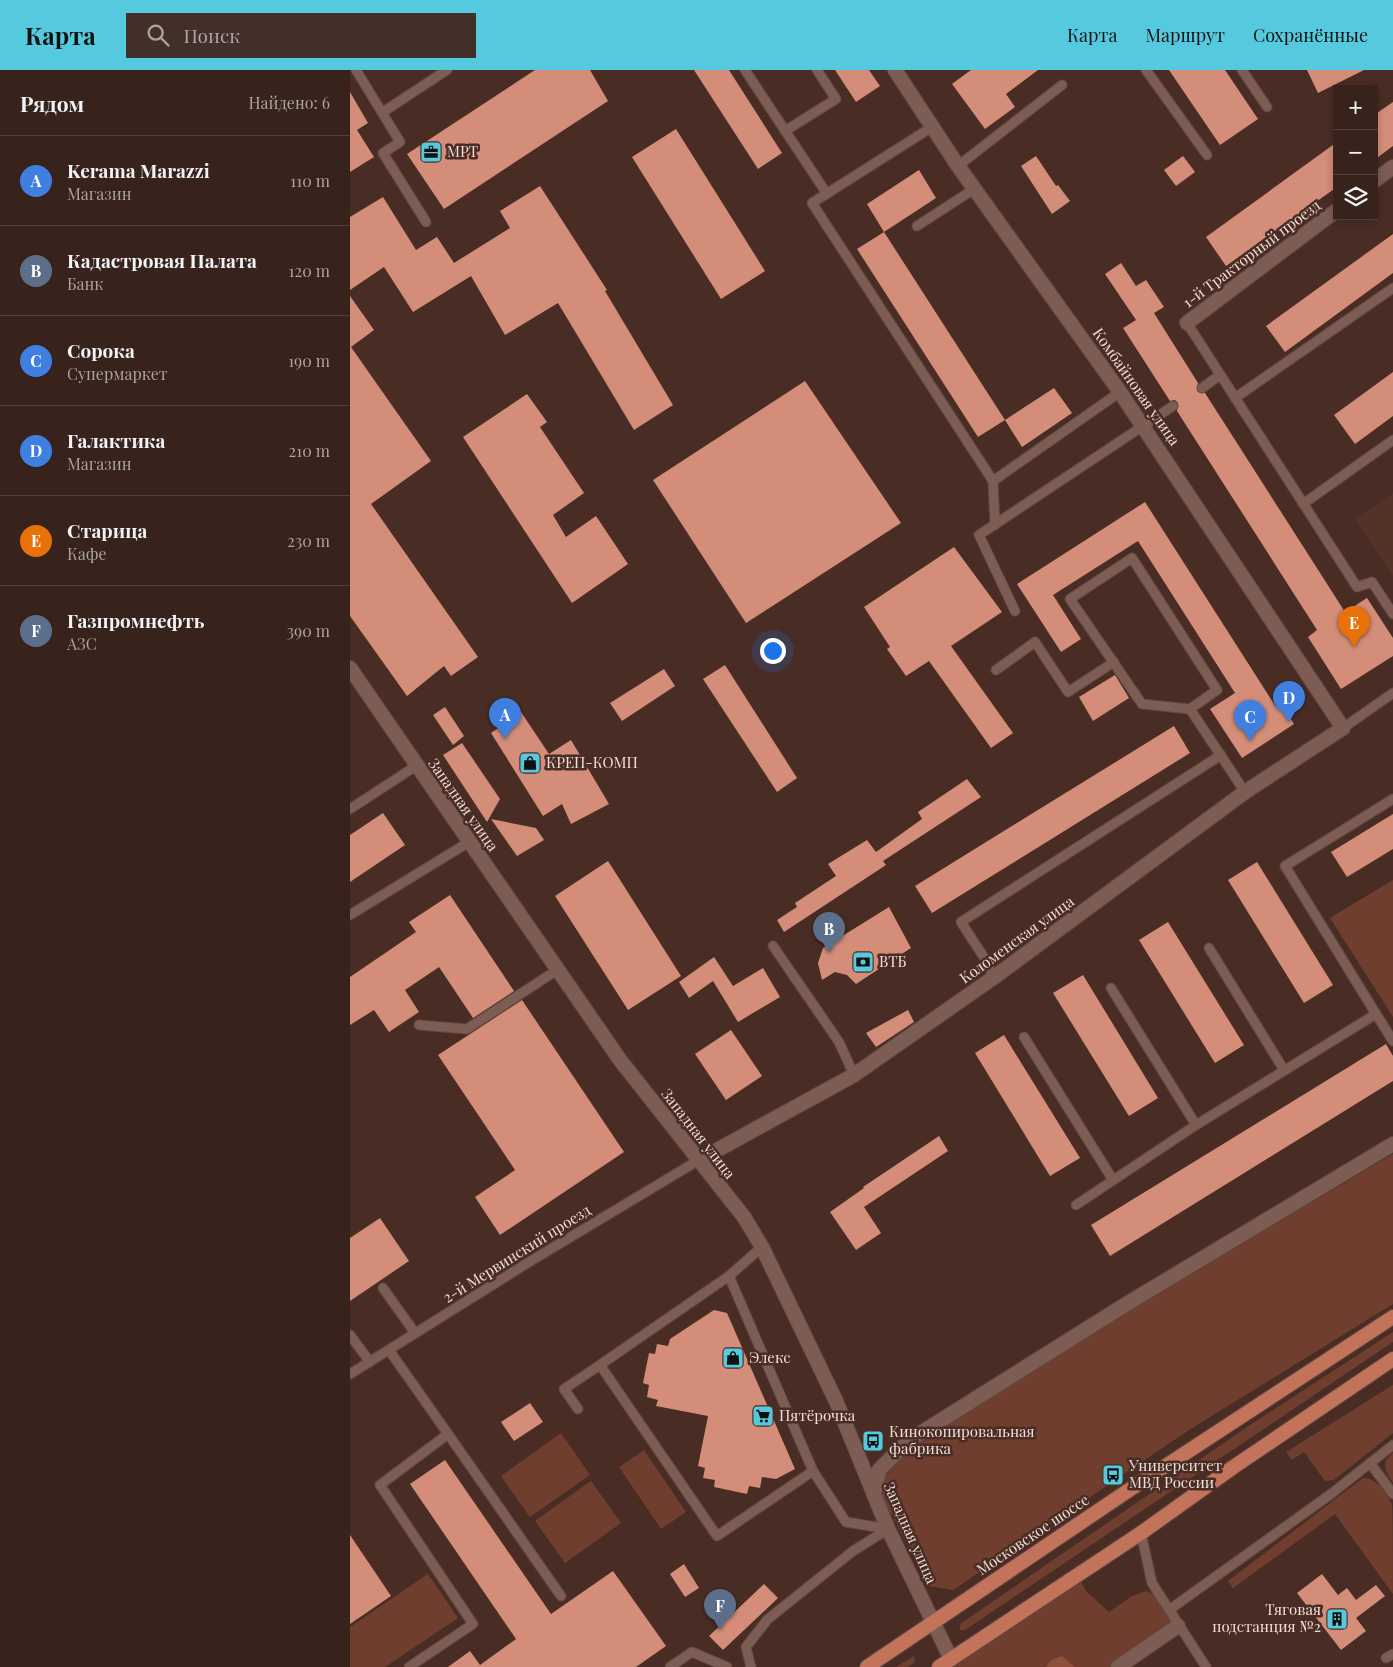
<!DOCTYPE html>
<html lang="ru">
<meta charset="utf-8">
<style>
:root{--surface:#37221c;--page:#422f29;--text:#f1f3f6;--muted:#aaa4a3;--line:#513f3b;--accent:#55cadf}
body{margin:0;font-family:"Playfair Display",serif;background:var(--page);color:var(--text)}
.controls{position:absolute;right:15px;top:15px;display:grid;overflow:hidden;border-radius:0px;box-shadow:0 2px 8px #0003}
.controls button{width:45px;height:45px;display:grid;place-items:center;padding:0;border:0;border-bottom:1px solid var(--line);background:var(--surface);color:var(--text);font:25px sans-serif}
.you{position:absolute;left:422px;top:580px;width:18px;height:18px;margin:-12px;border:4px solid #fff;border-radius:50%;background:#1a73e8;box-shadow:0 0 0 8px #1a73e833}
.badge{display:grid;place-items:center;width:32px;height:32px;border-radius:50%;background:var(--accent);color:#fff;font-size:16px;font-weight:700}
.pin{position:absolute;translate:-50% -41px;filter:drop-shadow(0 1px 2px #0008)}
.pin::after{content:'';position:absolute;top:26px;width:18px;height:15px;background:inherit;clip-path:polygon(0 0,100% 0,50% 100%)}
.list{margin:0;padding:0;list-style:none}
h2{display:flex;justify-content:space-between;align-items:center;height:65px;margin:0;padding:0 20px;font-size:21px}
h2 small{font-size:16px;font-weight:400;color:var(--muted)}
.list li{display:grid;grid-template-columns:32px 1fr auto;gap:15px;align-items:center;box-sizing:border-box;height:90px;padding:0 20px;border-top:1px solid var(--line)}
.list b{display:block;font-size:19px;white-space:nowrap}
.list p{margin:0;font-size:16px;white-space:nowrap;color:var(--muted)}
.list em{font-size:16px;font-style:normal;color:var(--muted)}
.icon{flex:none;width:28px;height:28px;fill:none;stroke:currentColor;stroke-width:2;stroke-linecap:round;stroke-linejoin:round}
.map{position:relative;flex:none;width:1043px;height:1597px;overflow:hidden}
header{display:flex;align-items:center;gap:30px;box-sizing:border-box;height:70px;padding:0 25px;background:var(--accent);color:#111}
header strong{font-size:24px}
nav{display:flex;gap:28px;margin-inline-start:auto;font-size:18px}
.search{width:350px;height:45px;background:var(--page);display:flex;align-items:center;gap:12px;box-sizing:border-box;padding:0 18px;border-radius:0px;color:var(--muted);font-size:19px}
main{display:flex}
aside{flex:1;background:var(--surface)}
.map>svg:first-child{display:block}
.built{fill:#553227}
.green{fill:#703e2f}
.forest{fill:#8e4f3b}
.building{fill:#d38d78}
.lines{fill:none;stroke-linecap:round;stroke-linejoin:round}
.service-casing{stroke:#614942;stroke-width:11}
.minor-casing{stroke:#614942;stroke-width:16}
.tertiary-casing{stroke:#614942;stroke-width:16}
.primary-casing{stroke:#614942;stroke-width:16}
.service{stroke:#7c5c53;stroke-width:9}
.minor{stroke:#7c5c53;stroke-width:14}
.tertiary{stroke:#7c5c53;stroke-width:14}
.primary{stroke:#c4735b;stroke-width:14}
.labels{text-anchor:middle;stroke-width:5;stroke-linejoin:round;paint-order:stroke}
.poi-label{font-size:15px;fill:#f1ded8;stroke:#492d25;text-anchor:start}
.street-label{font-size:15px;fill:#f1ded8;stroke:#492d25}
</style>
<header>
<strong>Карта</strong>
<div class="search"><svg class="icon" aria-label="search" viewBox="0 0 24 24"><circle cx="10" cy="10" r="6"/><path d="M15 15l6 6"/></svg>Поиск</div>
<nav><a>Карта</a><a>Маршрут</a><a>Сохранённые</a></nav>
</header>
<main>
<aside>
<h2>Рядом<small>Найдено: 6</small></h2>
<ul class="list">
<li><span class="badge" style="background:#3f7fe0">A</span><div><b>Kerama Marazzi</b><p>Магазин</p></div><em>110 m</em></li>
<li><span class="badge" style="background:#5c6f8a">B</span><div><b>Кадастровая Палата</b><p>Банк</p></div><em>120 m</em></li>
<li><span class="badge" style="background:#3f7fe0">C</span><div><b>Сорока</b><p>Супермаркет</p></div><em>190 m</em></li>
<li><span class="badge" style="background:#3f7fe0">D</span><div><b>Галактика</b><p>Магазин</p></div><em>210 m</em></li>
<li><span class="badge" style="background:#e8710a">E</span><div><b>Старица</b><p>Кафе</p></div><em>230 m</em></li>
<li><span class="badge" style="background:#5c6f8a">F</span><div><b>Газпромнефть</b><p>АЗС</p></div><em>390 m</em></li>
</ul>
</aside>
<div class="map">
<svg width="1043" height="1597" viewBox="0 0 1043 1597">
<rect width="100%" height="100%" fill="#492d25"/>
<polygon class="built" points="1043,423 1043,506 1005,449"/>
<g class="green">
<polygon points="1043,810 1043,947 980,848"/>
<polygon points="1043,1084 1043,1234 839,1360 603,1520 579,1516 533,1429 533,1408 563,1376 696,1290"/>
<polygon points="1043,1262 1043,1272 615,1560 610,1560 610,1554 900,1355"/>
<polygon points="1043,1315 1043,1363 984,1410 975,1411 954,1382 942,1390 936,1382"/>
<polygon points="211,1363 240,1405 180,1447 151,1406"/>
<polygon points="294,1380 336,1442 311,1459 269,1397"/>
<path d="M1043,1383V1413C1035,1401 1030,1393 1043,1383Z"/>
<path d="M1013,1408C1026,1407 1038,1424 1042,1435C1043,1445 1043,1509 1043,1524L985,1444L883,1518L878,1511Z"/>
<polygon points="241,1411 271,1453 215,1493 185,1451"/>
<polygon points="78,1504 108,1548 35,1597 0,1597 0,1557"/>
<polygon points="728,1506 736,1521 759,1542 782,1526 797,1521 813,1530 828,1556 768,1597 589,1597"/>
<polygon points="564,1586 565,1592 558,1597 546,1597"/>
</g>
<polygon class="forest" points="712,1586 725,1597 696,1597 701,1590"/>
<g class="building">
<polygon points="185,0 240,0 258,31 94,139 57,84"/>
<polygon points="344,0 379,0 432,83 408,99"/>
<polygon points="485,0 519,0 530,16 506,32"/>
<polygon points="621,0 688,0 656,24 665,37 635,59 602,14"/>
<polygon points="819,0 875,0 908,49 870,75"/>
<polygon points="957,0 1014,0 968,23"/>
<polygon points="0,22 18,53 7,60 24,87 0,102"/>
<polygon points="1043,32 1043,76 1024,90 1024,45"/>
<polygon points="326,59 415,201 371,229 282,87"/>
<polygon points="987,72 987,117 876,196 856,167"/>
<polygon points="686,86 706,116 708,115 720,131 702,144 671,96"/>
<polygon points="833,86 845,102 826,116 814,100"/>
<polygon points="569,100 586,128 534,162 517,134"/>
<polygon points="190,116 257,220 255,221 323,335 284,360 208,233 155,265 121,206 63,242 34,197 0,220 0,147 33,127 66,180 87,167 104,193 160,158 150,141"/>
<polygon points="534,162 655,350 628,367 507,179"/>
<polygon points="1043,164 1043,203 935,282 916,256"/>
<polygon points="771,193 786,216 796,210 814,237 804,243 848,313 847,321 855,323 995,542 1017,528 1043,568 1043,586 991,619 958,567 967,560 827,341 828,333 825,330 820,331 773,258 786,250 755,204"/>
<polygon points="0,226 24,260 1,277 81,391 21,434 128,587 101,606 94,596 57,626 0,546"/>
<polygon points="1043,302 1043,346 1005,374 984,345"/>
<polygon points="455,311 551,453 396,553 303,410"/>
<polygon points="704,318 722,343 672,377 655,350"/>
<polygon points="177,324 197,352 190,357 234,423 203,445 216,467 246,446 278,494 222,533 113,367"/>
<polygon points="795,432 926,637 931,634 944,654 892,688 860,639 885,623 788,471 703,525 731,569 711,582 667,514"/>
<polygon points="604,477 652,542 601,576 663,663 641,678 579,591 556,606 537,579 540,577 514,537"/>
<polygon points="375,595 447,708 427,722 353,609"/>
<polygon points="314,599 325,616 272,651 260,633"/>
<polygon points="765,605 779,628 743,651 729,627"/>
<polygon points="95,637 114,666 103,675 83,645"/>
<polygon points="171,642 199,684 221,670 259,734 221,754 212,734 193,746 141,663"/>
<polygon points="824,656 840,683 582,843 565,816"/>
<polygon points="112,673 150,729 137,752 93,685"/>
<polygon points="617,709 631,727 533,791 536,795 434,862 427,850 447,837 445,833 486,806 478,794 517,770 526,782 572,749 568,742"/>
<polygon points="33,743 55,775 0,812 0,765"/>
<polygon points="1043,744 1043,779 997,807 981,782"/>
<polygon points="141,749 186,758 194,770 167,786"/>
<polygon points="258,791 331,906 278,940 205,826"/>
<polygon points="907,792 983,915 954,933 878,810"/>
<polygon points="100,825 164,921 123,948 89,897 55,920 69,942 39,962 24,940 0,955 0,907 66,862 59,852"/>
<polygon points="539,837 561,878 506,914 497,905 485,902 472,910 468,893 473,878"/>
<polygon points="818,852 894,975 865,993 789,870"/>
<polygon points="364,887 383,916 413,898 430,927 388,952 363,911 339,928 329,912"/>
<polygon points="733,905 808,1028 779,1046 703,923"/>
<polygon points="172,930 274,1082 150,1165 125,1127 165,1100 88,985"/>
<polygon points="558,940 564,952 526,977 516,963"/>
<polygon points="381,960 412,1006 376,1030 345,984"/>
<polygon points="654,965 730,1088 700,1106 625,983"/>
<polygon points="1036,974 1043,986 1043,1011 760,1186 741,1155"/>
<polygon points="589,1066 598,1081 514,1137 531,1163 506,1180 480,1142 514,1118 513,1117"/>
<polygon points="30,1148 59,1191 0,1231 0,1168"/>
<polygon points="364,1240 377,1243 445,1399 426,1409 412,1407 410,1418 399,1416 397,1424 364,1417 365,1410 353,1408 355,1398 348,1396 358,1346 306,1336 308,1330 297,1327 299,1315 293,1313 299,1283 305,1284 307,1274 318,1276 320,1269"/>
<polygon points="180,1333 193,1352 164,1371 151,1352"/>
<polygon points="95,1390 201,1544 263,1501 316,1576 286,1597 98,1597 120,1581 130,1595 166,1569 60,1414"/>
<polygon points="0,1465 41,1526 0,1554"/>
<polygon points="334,1494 349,1518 335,1527 320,1504"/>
<polygon points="972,1504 988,1525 997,1518 1006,1530 1026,1515 1035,1526 1006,1548 1016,1561 991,1580 947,1523"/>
<polygon points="414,1514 428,1528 373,1580 359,1566"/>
</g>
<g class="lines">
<g class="service-casing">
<g id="service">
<polyline points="6,0 50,72 33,83 76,152"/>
<polyline points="395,0 477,124"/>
<polyline points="796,0 857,85"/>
<polyline points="892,0 917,37"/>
<polyline points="33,42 97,0"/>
<polyline points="582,57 462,133 643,411 770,322"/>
<polyline points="435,61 486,29 467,0"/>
<polyline points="608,96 712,15"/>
<polyline points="567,156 624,119"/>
<polyline points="837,253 1007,517 1022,512 1043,544"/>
<polyline points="852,318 870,305"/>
<polyline points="885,328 1043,218"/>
<polyline points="643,411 645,455"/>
<polyline points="953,434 1043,370"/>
<polygon points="782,488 867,620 840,639 792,634 720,529"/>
<polyline points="665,541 629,465 823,336"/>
<polyline points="646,600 685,572 718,622 764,592"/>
<polyline points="840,639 895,722"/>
<polyline points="993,658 1043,623"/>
<polyline points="0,739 66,696"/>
<polyline points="0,845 119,772"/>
<polyline points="423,876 489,972 504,1005"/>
<polyline points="859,878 934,1000"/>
<polyline points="643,908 637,892 611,852 871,685"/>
<polyline points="761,918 846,1055"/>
<polyline points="1026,944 935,796 1043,729"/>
<polyline points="69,955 117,959 207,900"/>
<polyline points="674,967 763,1110"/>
<polyline points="726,1135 846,1055 1026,944 1043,971"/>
<polyline points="379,1206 412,1177"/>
<polyline points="33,1218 65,1263"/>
<polyline points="0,1265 20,1292"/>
<polyline points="39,1280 98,1364 30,1415 123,1554 59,1597"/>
<polyline points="0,1304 179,1192 349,1090"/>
<polyline points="228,1339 214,1319 250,1295"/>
<polyline points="98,1364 211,1526"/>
<polyline points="1020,1393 1043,1424"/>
<polyline points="463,1401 379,1206 250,1295 367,1466 463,1401 496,1452 538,1459"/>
<polyline points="791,1463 802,1513 856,1597"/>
<polyline points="819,1540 981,1424 1043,1375"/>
<polyline points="1036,1588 1043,1584"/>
<polyline points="320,1597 342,1582 377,1597"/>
<polyline points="401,1597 396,1577 418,1549 503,1481 538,1459"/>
</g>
</g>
<g class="minor-casing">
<g id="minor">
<polyline points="1024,111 1043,97"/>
<polyline points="837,253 987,140"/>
<polyline points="349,1090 504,1005 643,908 895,722 993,658 770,322 608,96 545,0"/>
<polyline points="524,1424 529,1400 558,1371 778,1233 1043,1074"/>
<polyline points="768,1597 828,1556"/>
</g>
</g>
<g class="tertiary-casing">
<polyline id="tertiary" points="0,598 270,990 394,1147 412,1177 486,1331 538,1459 601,1589"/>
</g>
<g class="primary-casing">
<g id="primary">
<polyline points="517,1597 776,1422 1043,1247"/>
<polyline points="589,1597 791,1463 882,1398 1043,1289"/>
</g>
</g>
<use href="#service" class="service"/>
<use href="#minor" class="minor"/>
<use href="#tertiary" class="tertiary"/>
<use href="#primary" class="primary"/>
</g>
<defs>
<g id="office-square" transform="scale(1.125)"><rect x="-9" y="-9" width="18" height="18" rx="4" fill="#55cadf" stroke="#492d25"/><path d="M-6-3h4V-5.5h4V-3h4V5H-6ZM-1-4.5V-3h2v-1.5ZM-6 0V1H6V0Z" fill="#111"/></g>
<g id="shop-square" transform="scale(1.125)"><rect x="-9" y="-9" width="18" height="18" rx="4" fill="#55cadf" stroke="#492d25"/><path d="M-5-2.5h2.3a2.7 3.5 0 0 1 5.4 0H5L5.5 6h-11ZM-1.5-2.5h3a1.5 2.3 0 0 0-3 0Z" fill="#111"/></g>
<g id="bank-square" transform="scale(1.125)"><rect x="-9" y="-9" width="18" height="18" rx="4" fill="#55cadf" stroke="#492d25"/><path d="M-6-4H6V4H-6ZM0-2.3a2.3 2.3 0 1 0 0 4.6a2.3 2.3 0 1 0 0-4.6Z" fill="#111"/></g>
<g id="supermarket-square" transform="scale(1.125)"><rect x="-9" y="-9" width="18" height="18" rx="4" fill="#55cadf" stroke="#492d25"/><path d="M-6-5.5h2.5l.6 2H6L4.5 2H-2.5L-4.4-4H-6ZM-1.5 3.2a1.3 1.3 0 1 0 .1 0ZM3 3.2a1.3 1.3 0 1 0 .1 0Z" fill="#111"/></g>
<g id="bus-square" transform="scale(1.125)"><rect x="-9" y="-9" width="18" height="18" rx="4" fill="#55cadf" stroke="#492d25"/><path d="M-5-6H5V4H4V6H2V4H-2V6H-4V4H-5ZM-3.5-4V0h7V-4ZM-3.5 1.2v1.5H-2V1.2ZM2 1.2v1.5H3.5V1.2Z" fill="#111"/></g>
<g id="building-square" transform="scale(1.125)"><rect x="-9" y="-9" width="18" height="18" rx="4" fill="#55cadf" stroke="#492d25"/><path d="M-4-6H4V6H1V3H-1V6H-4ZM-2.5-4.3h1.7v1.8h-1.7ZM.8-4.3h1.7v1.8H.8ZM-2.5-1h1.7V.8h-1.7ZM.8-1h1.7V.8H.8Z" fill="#111"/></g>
</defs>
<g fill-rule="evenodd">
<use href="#office-square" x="81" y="82"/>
<use href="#shop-square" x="180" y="693"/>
<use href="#bank-square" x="513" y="892"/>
<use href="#shop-square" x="383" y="1288"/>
<use href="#supermarket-square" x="413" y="1346"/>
<use href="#bus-square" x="523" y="1371"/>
<use href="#bus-square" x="763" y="1405"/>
<use href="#building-square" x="987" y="1549"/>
</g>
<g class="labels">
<g class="poi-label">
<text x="97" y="87">МРТ</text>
<text x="196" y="698">КРЕП-КОМП</text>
<text x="529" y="897">ВТБ</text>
<text x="399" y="1293">Элекс</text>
<text x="429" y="1351">Пятёрочка</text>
<text x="539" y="1367">Кинокопировальная<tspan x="539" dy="17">фабрика</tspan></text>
<text x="779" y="1401">Университет<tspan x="779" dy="17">МВД России</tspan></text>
<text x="971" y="1545" text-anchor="end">Тяговая<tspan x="971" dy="17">подстанция №2</tspan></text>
</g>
<g class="street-label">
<text transform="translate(902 184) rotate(-37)" y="5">1-й Тракторный проезд</text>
<text transform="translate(786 317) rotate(55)" y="5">Комбайновая улица</text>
<text transform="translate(113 735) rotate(55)" y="5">Западная улица</text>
<text transform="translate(667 870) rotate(-36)" y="5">Коломенская улица</text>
<text transform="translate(348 1064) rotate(52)" y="5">Западная улица</text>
<text transform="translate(167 1184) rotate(-32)" y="5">2-й Мервинский проезд</text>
<text transform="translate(560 1463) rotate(66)" y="5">Западная улица</text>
<text transform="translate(683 1465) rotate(-34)" y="5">Московское шоссе</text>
</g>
</g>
</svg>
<div class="controls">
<button>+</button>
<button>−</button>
<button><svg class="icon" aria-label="layers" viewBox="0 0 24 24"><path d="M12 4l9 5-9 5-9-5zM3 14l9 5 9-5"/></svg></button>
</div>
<div class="you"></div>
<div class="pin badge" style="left:155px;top:669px;background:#3f7fe0">A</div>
<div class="pin badge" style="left:479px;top:883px;background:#5c6f8a">B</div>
<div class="pin badge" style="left:900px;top:671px;background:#3f7fe0">C</div>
<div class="pin badge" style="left:939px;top:652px;background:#3f7fe0">D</div>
<div class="pin badge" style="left:1004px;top:577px;background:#e8710a">E</div>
<div class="pin badge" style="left:370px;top:1560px;background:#5c6f8a">F</div>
</div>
</main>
